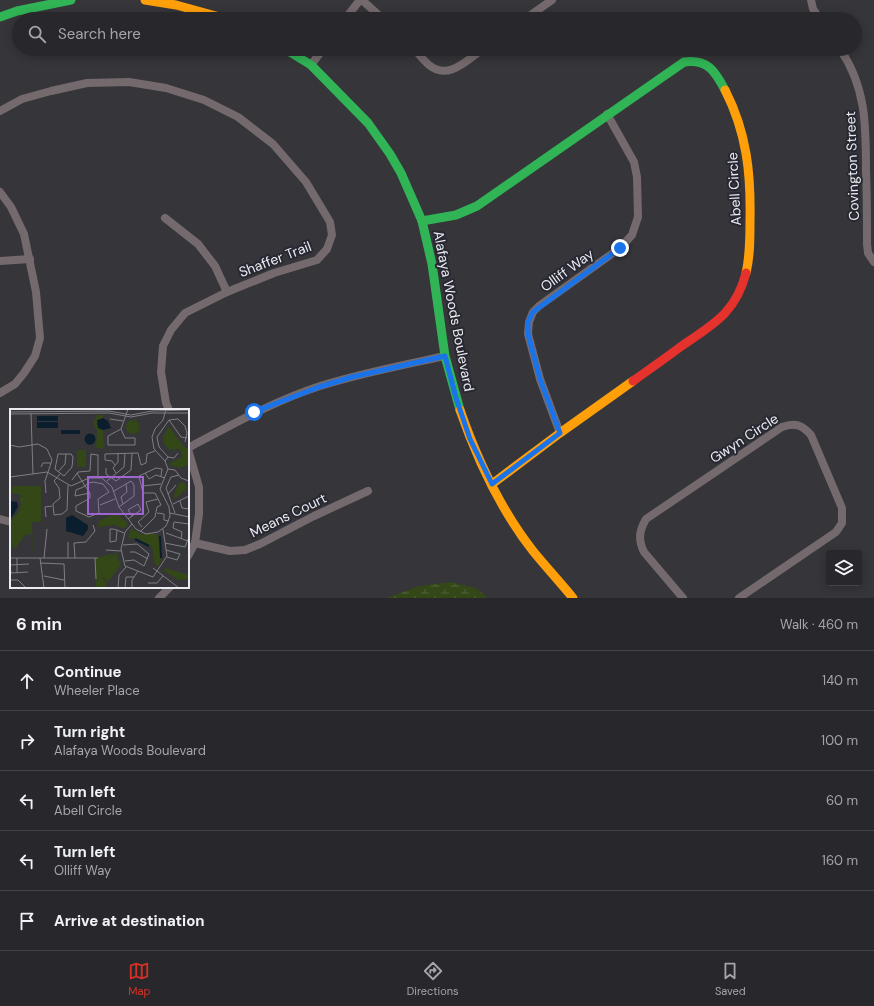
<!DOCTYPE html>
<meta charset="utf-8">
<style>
:root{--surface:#28282c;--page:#343438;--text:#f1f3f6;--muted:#a5a6a9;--line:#444448;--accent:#d93025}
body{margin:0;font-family:"DM Sans",sans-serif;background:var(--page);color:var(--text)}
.controls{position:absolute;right:12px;bottom:12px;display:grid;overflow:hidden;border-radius:4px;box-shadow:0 2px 10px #0003}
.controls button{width:36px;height:36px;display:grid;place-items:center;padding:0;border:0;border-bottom:1px solid var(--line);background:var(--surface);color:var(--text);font:20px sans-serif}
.stop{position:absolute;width:12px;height:12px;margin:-9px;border:3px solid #1a73e8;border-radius:50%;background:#fff}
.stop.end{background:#1a73e8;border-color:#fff;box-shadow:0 1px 4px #0008}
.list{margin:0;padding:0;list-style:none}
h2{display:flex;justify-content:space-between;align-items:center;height:52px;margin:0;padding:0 16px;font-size:17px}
h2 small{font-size:13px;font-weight:400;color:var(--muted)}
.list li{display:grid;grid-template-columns:26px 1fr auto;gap:12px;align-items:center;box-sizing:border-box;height:60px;padding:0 16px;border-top:1px solid var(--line)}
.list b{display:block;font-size:15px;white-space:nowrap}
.list p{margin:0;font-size:13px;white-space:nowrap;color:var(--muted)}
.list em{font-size:13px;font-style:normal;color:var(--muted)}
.icon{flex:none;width:22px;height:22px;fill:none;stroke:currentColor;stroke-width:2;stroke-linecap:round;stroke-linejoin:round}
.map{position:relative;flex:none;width:874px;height:598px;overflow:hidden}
.search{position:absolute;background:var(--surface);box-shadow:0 2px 10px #0003;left:12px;right:12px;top:12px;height:44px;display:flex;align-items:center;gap:10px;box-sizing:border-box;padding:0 14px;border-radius:22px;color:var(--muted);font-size:15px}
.sheet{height:352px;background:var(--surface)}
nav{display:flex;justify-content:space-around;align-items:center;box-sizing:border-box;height:56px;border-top:1px solid var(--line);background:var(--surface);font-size:11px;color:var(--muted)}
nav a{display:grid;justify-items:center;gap:2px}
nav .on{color:var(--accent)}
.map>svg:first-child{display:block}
.wetland{fill:url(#wetland-marsh)}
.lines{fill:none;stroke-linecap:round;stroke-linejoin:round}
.street{stroke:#746a6d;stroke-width:8}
.fast{stroke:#30b455;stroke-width:9}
.slow{stroke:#ff9f0a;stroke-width:9}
.jam{stroke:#e5322d;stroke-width:9}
.route{stroke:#1a73e8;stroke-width:5}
.labels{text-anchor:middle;stroke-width:4;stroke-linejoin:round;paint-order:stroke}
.street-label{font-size:14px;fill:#ebebf2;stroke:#282832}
.inset-river{fill:none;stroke:#0a1e2e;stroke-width:2}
.inset-road{fill:none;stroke:#7e7e84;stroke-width:1}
.view{fill:#9d65ce;fill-opacity:0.15;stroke:#9d65ce;stroke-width:2}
.inset-edge{fill:none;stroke:#ebebf2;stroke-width:2}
</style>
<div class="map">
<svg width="874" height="598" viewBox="0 0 874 598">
<defs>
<pattern id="wetland-marsh" width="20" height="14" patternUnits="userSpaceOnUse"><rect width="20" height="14" fill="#334717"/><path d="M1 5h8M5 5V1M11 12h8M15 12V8" fill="none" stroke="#516239"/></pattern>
</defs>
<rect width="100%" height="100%" fill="#35353a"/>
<polygon class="wetland" points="450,582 476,588 488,598 386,598 420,586"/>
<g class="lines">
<g class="street">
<polyline points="362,0 383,19"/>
<polyline points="811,0 813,9 820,19"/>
<polyline points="345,19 360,0"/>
<polyline points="525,19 552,0"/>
<path d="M414,49C419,54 423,60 429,65C448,81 467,60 483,49"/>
<path d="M840,49C866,87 866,125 866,170C867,194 867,219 867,244L868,253L874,262"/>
<polyline points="311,65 323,49"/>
<polyline points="0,111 22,99 51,91 87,83 129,82 166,88 204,100 238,117 273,144 306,182 330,222 332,235 327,249 317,260 274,273 227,292 185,313 171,330 163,346 161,372 166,403 169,410"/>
<polyline points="0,192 11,207 24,234 36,292 40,338 35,356 24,373 15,384 0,393"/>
<polyline points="165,218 198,244 215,266 227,292"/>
<polyline points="0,261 30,259"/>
<polyline points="560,433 540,379 528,334 529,322 533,312 539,306 620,248 632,235 638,217 637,177 634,162 607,114"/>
<path d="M188,448C231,425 274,401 320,386C361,373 403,365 445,356"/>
<polyline points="188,449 199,487 199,514 195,543 188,556"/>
<polyline points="0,519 11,522"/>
<polyline points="195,543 230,551 245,550 260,544 314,516 368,491"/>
<polyline points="159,598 170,587"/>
<path d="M683,598L644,552C638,540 639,531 646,519L782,427C795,422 802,425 811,435L842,508V523L836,532L739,598"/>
</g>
<g class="fast">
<polyline points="0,17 17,11 71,0"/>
<polyline points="285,49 311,65 368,123 390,154 401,173 422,221 432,264 445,356 460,410"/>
<path d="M422,221L456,215L477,206L684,62C708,59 715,71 725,90"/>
</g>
<g class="slow">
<polyline points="145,0 176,5 227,19"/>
<path d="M725,90C747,133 751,174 750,221C750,239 750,256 746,273"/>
<path d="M460,410C477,459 501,510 533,551C546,567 560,582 573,598"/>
<polyline points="492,484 560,433 633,381"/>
</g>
<path class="jam" d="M633,381C650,369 667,357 683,345C714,324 736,312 746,273"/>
</g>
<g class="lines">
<polyline class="route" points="254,412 319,387 352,377 445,356 456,398 470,439 492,484 560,433 540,379 528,334 528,322 533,312 620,248"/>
</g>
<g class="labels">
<g class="street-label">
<text transform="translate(852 166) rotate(-92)" y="5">Covington Street</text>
<text transform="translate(734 189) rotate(-93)" y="5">Abell Circle</text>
<text transform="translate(275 259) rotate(-21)" y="5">Shaffer Trail</text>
<text transform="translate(567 270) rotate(-36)" y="5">Olliff Way</text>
<text transform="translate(454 311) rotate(79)" y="5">Alafaya Woods Boulevard</text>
<text transform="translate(744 438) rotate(-33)" y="5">Gwyn Circle</text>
<text transform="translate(288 515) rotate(-26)" y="5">Means Court</text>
</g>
</g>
<g transform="translate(10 409)">
<rect width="179" height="179" fill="#35353a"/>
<path d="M87,6H93V9L86,15L93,22L94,40L86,39L87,22L83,14ZM116 18a7 7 0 1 1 14 0a7 7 0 1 1-14 0ZM4,77H31V113H22L23,148L21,125L15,126L6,139L0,138V112L9,103L11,93L9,91L11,86L2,84L1,79ZM121,119L130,125H148L151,153L148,158L144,153L142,138L128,130L118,129ZM107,144L109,149L105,146L93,151V171L97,174L95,179H86L85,149ZM155,159L179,166V170L169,171L154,162Z" fill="#334717"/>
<path d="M159,17L173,37L179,41V56L169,59L158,55L172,48L170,40L160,41L154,35L153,28ZM169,74H175L177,79L166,89L163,88ZM106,104L118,114L115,120L104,116L88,118L89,112ZM106,146L111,156L97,174L91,163L93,151Z" fill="#334717"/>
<path d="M67,41H76V58H67Z" fill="#334717"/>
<path d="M27,7H48V12H27ZM93,9L98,12L101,19L93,21L88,19L87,11ZM27,13H48V19H27ZM51,21H70V25H51ZM74.5 30a5.5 5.5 0 1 1 11 0a5.5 5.5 0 1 1-11 0ZM0,92L7,93L8,98L0,111ZM62,106L78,116V120L73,127L56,122V109Z" fill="#0a1e2e"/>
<path class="inset-river" d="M150,127L151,149M125,130L139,137"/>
<path class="inset-road" d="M0,3L99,2L121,6L142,2L179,1M21,4L23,65M0,5L99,4L121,8L142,4H179M100,10L113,12M159,11L168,10L175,17L177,24L175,33M159,11L171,28L177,29M111,20L115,29H125V36H98V27ZM111,20L118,0M0,36L9,38L28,35L37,40L42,51L35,72L36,84M48,45H61L63,48L62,58L54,67L45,60ZM158,48L164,49L168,44M155,52L158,48L149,38L147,28L159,11M105,56L102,52L95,51V45L128,44L131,56L136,54L137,45L145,42M31,58L33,54H41M96,59V65L106,72L121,61L122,44M158,60L165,61L171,69L179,72M48,63L55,55L56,45M67,64L68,66L72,72L75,77L78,81L80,84V89L66,97V102L79,108L89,104L88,90L99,83L93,75L83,73L79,74L77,75L75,77L71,79L66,81L65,87L80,84M106,64L103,59L108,53V44M135,64L139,70L146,66L155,69M50,65L44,72L49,79L50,89L43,95L44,106L52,105L57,101L58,76M0,68L37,63L61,77L79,69H92L102,78L109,98L126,120L136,125L148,123L156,117L160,107L159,98L150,80L158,60L155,52L144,40L142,28L145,20L153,11L156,0M62,71L68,63L80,62L81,45L88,46V68M97,72L114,58L115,44M132,77L151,75M104,82L121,72L124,76V87L109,98M158,85L166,76M170,92L172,99L179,100M113,95L111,88L117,83L116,75M163,95L179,87M90,96L105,90M147,104L154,105V111L159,112M160,104L179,108M165,104L156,79L161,68L169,66M36,108L35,98L42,97M118,110L131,101L128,95L118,101L122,107M122,115L115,123L111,140L115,157L143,168L157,147L153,120M132,118L128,113L139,103L136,93L148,90M107,121L106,132L100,133V120H103L107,121L114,124M130,123L145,108L147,98L151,96L145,84H133L129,67L146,59L152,60L151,67M156,124L178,132M171,130L172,123L163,119L164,113L179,115M58,133V149M155,134L175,138L179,128M113,136L127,135L139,145L134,157L124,151L115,152M96,141L111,142M156,141L170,145L167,151L157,148M120,143H125L138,150M0,149H88M7,149V164M30,149L34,179M34,149L37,120M65,149L64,134L76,133L85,122L83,116M85,149L86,170M30,154L54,155L55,179M0,156L19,155M0,157L1,164L18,163M143,159L169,179M34,167L54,171M0,171H8L16,179M138,174H147L153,167M108,179L109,166L116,158M115,179L116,168H124M122,179V171L128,162"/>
<path class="view" d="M78,68H133V105H78Z"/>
<rect width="179" height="179" class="inset-edge"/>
</g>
</svg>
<div class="controls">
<button><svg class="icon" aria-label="layers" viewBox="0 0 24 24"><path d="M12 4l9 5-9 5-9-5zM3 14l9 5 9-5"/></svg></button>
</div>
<div class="stop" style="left:254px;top:412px"></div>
<div class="stop end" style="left:620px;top:248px"></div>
<div class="search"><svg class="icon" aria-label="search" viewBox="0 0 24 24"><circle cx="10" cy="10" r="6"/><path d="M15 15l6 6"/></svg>Search here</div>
</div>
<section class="sheet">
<h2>6 min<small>Walk · 460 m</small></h2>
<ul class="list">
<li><svg class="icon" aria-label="ahead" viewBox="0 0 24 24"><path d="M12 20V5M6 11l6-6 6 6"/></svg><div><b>Continue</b><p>Wheeler Place</p></div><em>140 m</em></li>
<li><svg class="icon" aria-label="right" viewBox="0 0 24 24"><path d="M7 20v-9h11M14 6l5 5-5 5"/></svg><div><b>Turn right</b><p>Alafaya Woods Boulevard</p></div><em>100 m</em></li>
<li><svg class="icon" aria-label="left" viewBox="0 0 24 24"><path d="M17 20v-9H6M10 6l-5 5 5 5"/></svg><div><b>Turn left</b><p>Abell Circle</p></div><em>60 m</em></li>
<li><svg class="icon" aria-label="left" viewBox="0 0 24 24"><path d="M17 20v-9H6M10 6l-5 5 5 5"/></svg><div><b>Turn left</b><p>Olliff Way</p></div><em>160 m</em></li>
<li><svg class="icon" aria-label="arrive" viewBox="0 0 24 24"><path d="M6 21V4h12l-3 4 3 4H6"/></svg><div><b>Arrive at destination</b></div></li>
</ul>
</section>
<nav>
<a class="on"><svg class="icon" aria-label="map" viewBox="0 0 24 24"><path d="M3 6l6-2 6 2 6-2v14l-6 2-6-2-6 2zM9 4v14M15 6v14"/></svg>Map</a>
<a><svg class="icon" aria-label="directions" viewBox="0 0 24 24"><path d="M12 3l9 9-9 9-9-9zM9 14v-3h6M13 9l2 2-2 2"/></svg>Directions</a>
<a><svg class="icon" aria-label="saved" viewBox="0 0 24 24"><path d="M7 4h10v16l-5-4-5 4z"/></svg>Saved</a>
</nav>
